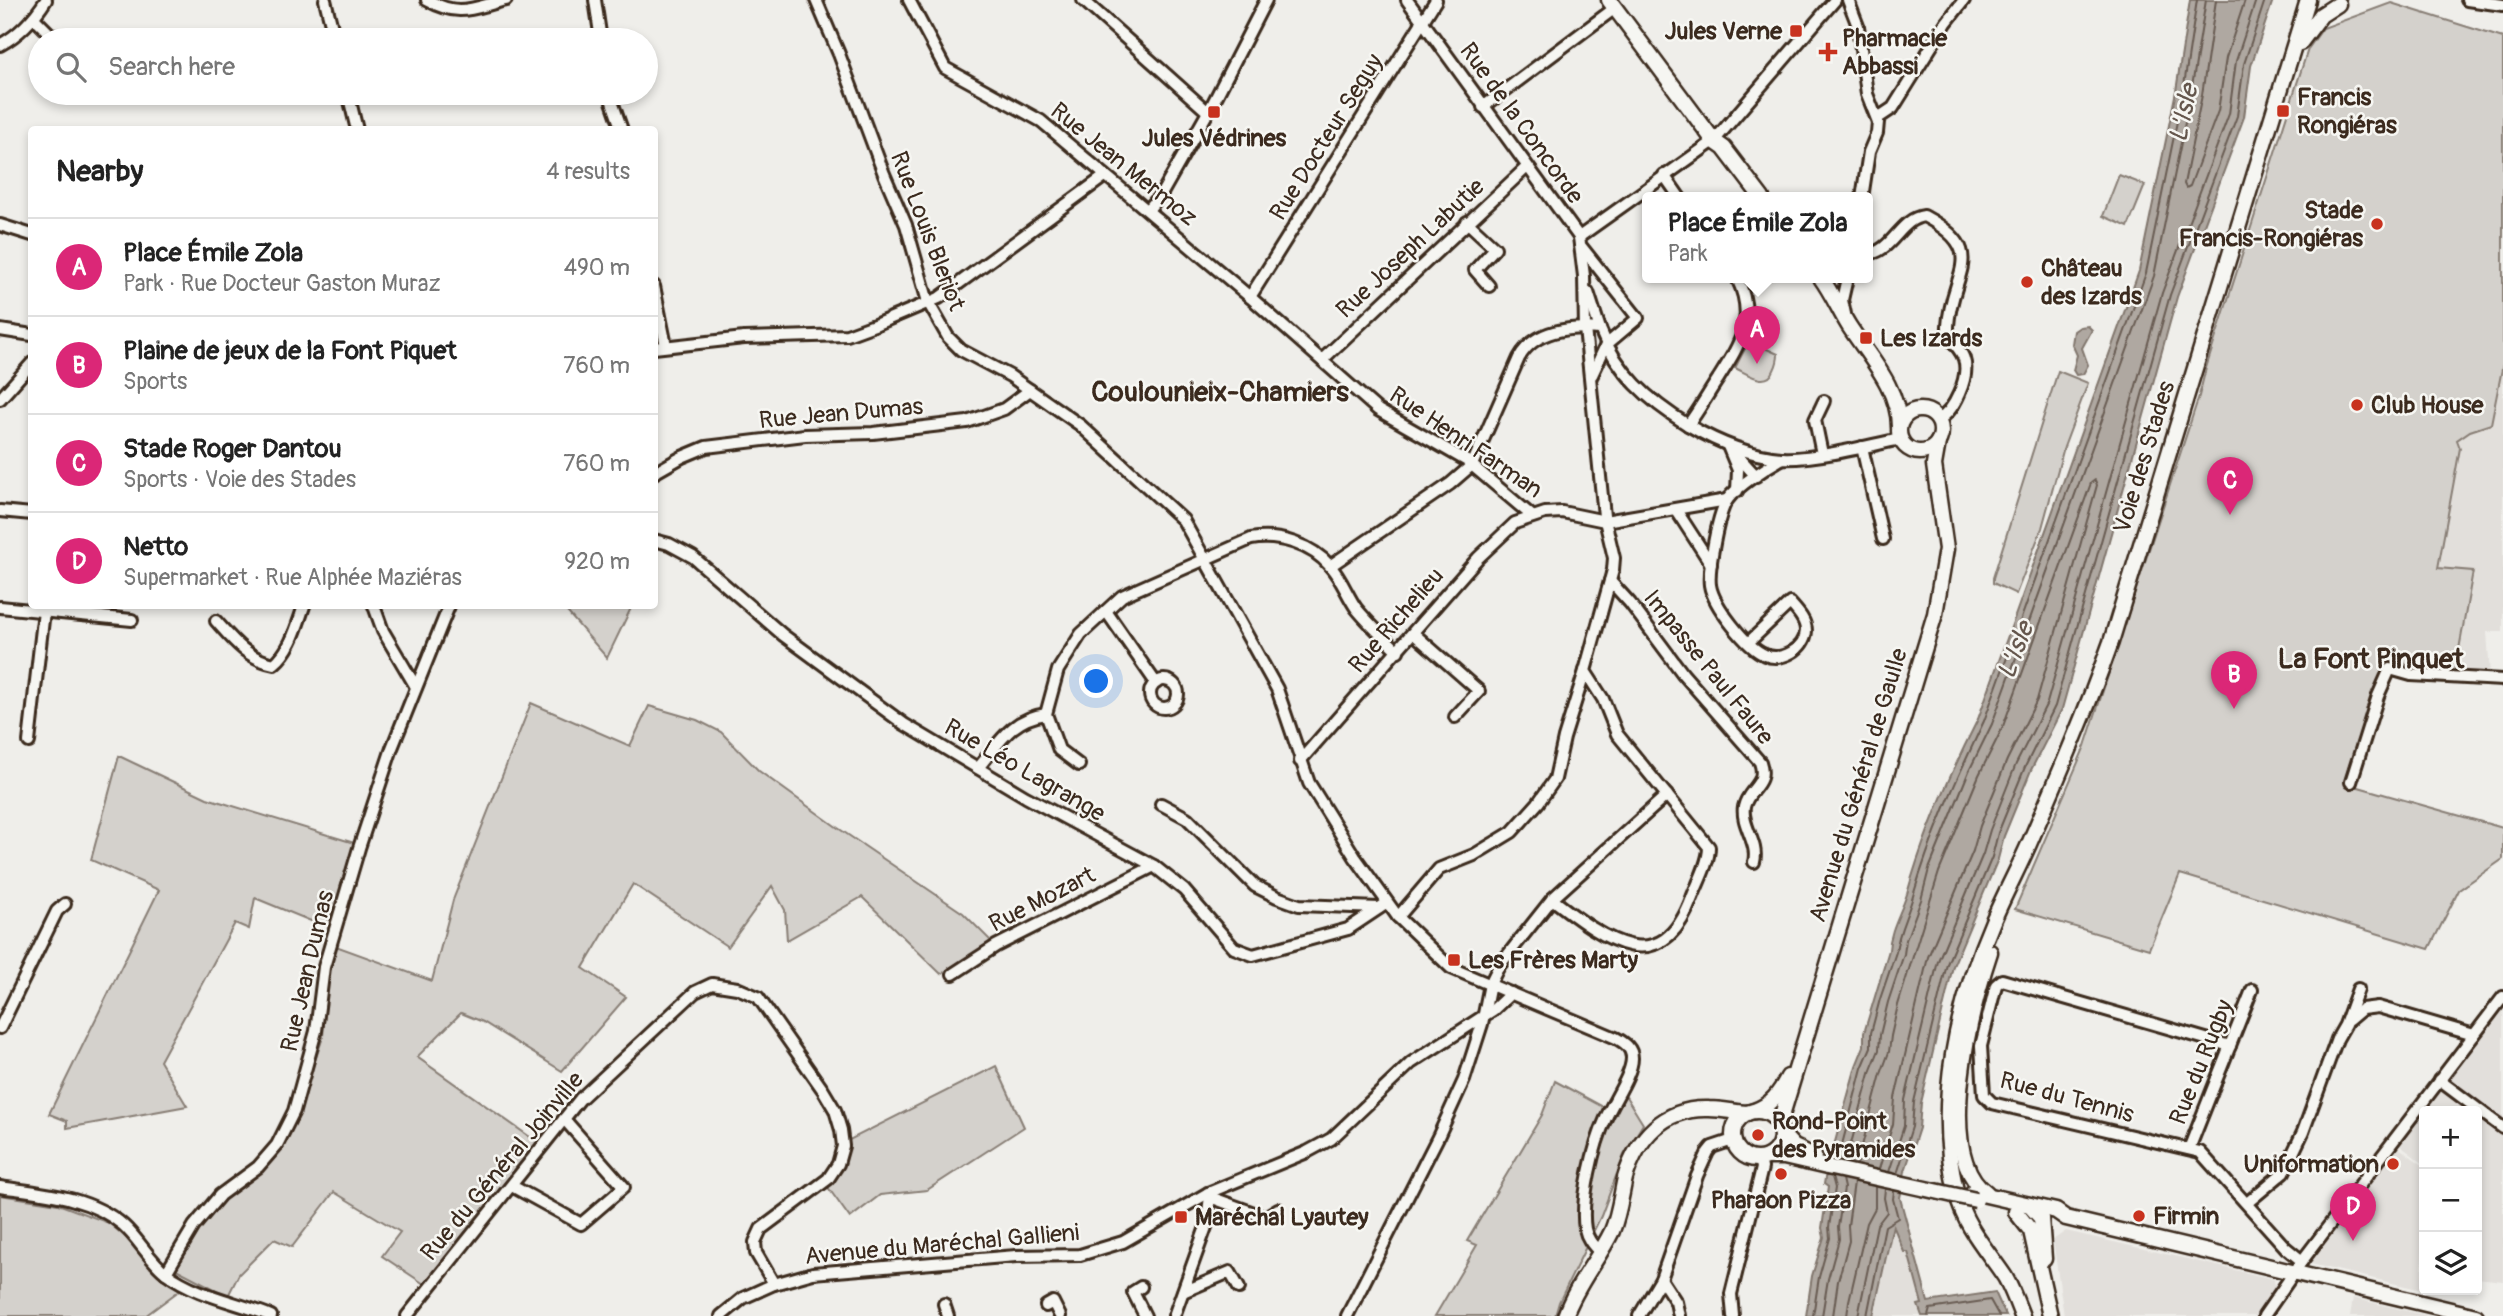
<!DOCTYPE html>
<meta charset="utf-8">
<style>
:root{--surface:#fff;--page:#f6f6f6;--text:#222;--muted:#767676;--line:#e0e0e0;--accent:#db2777}
body{margin:0;font-family:Pangolin,sans-serif;background:var(--page);color:var(--text)}
.controls{position:absolute;right:21px;bottom:21px;display:grid;overflow:hidden;border-radius:7px;box-shadow:0 4px 10px #0003}
.controls button{width:63px;height:63px;display:grid;place-items:center;padding:0;border:0;border-bottom:2px solid var(--line);background:var(--surface);color:var(--text);font:35px sans-serif}
.you{position:absolute;left:1097px;top:682px;width:24px;height:24px;margin:-18px;border:5px solid #fff;border-radius:50%;background:#1a73e8;box-shadow:0 0 0 10px #1a73e833}
.badge{display:grid;place-items:center;width:46px;height:46px;border-radius:50%;background:var(--accent);color:#fff;font-size:23px;font-weight:700}
.pin{position:absolute;translate:-50% -58px;filter:drop-shadow(0 2px 4px #0008)}
.pin::after{content:'';position:absolute;top:37px;width:24px;height:21px;background:inherit;clip-path:polygon(0 0,100% 0,50% 100%)}
.popup{position:absolute;left:1642px;top:192px;width:231px;height:91px;box-sizing:border-box;display:grid;place-content:center;border-radius:7px;background:var(--surface);filter:drop-shadow(0 2px 5px #0005);font-size:23px;white-space:nowrap;color:var(--muted)}
.popup b{font-size:26px;color:var(--text)}
.popup::after{content:'';position:absolute;left:50%;top:100%;margin-left:-14px;border:14px solid transparent;border-top-color:var(--surface)}
.list{margin:0;padding:0;list-style:none}
h2{display:flex;justify-content:space-between;align-items:center;height:91px;margin:0;padding:0 28px;font-size:30px}
h2 small{font-size:23px;font-weight:400;color:var(--muted)}
.list li{display:grid;grid-template-columns:46px 1fr auto;gap:21px;align-items:center;box-sizing:border-box;height:98px;padding:0 28px;border-top:2px solid var(--line)}
.list b{display:block;font-size:26px;white-space:nowrap}
.list p{margin:0;font-size:23px;white-space:nowrap;color:var(--muted)}
.list em{font-size:23px;font-style:normal;color:var(--muted)}
.icon{flex:none;width:38px;height:38px;fill:none;stroke:currentColor;stroke-width:2;stroke-linecap:round;stroke-linejoin:round}
.map{position:relative;flex:none;width:2503px;height:1316px;overflow:hidden}
.search{position:absolute;background:var(--surface);box-shadow:0 4px 10px #0003;left:28px;top:28px;width:630px;height:77px;display:flex;align-items:center;gap:18px;box-sizing:border-box;padding:0 24px;border-radius:38px;color:var(--muted);font-size:26px}
.panel{position:absolute;background:var(--surface);box-shadow:0 4px 10px #0003;left:28px;top:126px;width:630px;height:483px;border-radius:7px}
.map>svg:first-child{display:block}
.built{fill:#e2dfdb}
.green{fill:#d4d1cc;stroke:#887e75;stroke-width:2}
.water{fill:#afa8a1;stroke:#81766d;stroke-width:2}
.lines{fill:none;stroke-linecap:round;stroke-linejoin:round}
.shore{stroke:#695c52;stroke-width:2}
.minor-casing{stroke:#3b2a1e;stroke-width:16}
.major-casing{stroke:#3b2a1e;stroke-width:19}
.minor{stroke:#f6f6f2;stroke-width:10}
.major{stroke:#f6f6f2;stroke-width:14}
.major-bridge-casing{stroke:#3b2a1e;stroke-width:19;stroke-linecap:butt}
.major-bridge{stroke:#f6f6f2;stroke-width:14}
.poi-dot{fill:#c8321e;stroke:#f6f6f2;stroke-width:2.5}
.labels{text-anchor:middle;stroke-width:5;stroke-linejoin:round;paint-order:stroke}
.poi-label{font-size:24px;font-weight:bold;fill:#3b2a1e;stroke:#f6f6f2;text-anchor:start}
.street-label{font-size:24px;fill:#3b2a1e;stroke:#f6f6f2}
.water-label{font-size:26px;font-style:italic;fill:#64564c;stroke:#f6f6f2}
.quarter-label{font-size:28px;font-weight:bold;fill:#3b2a1e;stroke:#f6f6f2}
</style>
<div class="map">
<svg width="2503" height="1316" viewBox="0 0 2503 1316">
<rect width="100%" height="100%" fill="#efeeea"/>
<filter id="ink" filterUnits="userSpaceOnUse"><feTurbulence type="fractalNoise" baseFrequency=".0143" numOctaves="2"/><feDisplacementMap in="SourceGraphic" scale="14" xChannelSelector="R" yChannelSelector="G"/><feConvolveMatrix kernelMatrix="1 2 1 2 8 2 1 2 1" color-interpolation-filters="sRGB"/></filter>
<g filter="url(#ink)">
<g class="built">
<polygon points="2503,364 2503,632 2487,632 2490,675 2455,672 2473,571 2438,568 2460,448 2457,440 2470,431 2491,424"/>
<polygon points="2503,1006 2503,1281 2477,1278 2477,1111 2424,1111 2424,1164 2398,1144"/>
<polygon points="2395,1145 2424,1166 2422,1290 2311,1264 2314,1254"/>
<polygon points="1893,1224 1904,1251 1908,1251 1922,1304 1918,1306 1922,1316 1873,1316"/>
<polygon points="2066,1231 2274,1279 2275,1287 2255,1316 2064,1316 2053,1240"/>
<polygon points="2353,1298 2429,1316 2350,1316"/>
</g>
<g class="green">
<polygon points="2391,3 2503,38 2503,364 2491,424 2470,431 2457,440 2460,448 2438,568 2473,571 2455,672 2419,671 2388,655 2348,784 2503,828 2503,859 2459,890 2429,949 2180,874 2149,949 2015,909 2085,746 2199,396 2206,368 2308,49 2323,28"/>
<polygon points="2119,175 2145,185 2128,227 2103,216"/>
<path d="M1749,341L1778,354C1778,360 1777,364 1774,370C1767,389 1747,373 1735,368Z"/>
<polygon points="2058,371 2088,383 2064,447 2042,528 2016,594 1993,583 1993,578"/>
<polygon points="562,606 632,606 607,658"/>
<polygon points="531,703 630,746 649,706 697,720 721,732 759,771 838,828 963,913 992,942 941,974 862,897 787,940 785,910 772,886 728,947 633,884 583,968 626,997 562,1071 483,1022 461,1013 417,1057 537,1142 424,1284 382,1256 400,1232 334,1192 292,1247 274,1239 239,1274 228,1296 176,1269 207,1218 229,1193 269,1164 293,1125 323,1037 327,980 336,946 432,981 453,900"/>
<polygon points="119,756 207,798 354,843 335,906 323,926 255,898 249,929 235,923 160,1061 187,1106 67,1128 67,1121 49,1114 159,890 91,860"/>
<path d="M996,1066L1024,1127L927,1190L880,1195L850,1218L827,1186C841,1173 847,1161 847,1141Z"/>
<polygon points="1555,1081 1616,1114 1625,1095 1643,1124 1624,1155 1601,1216 1559,1302 1555,1316 1435,1316 1477,1245 1467,1241 1542,1115"/>
<polygon points="0,1195 58,1204 109,1223 131,1242 157,1274 180,1290 145,1316 0,1316"/>
</g>
<g class="water">
<path d="M2190,0H2273L2251,66L2244,117L2177,297L2062,709L2031,770L2004,836L1998,859L1953,966L1921,1103L1919,1128L1905,1171L1900,1198L1928,1302L1995,1292L2006,1316H1922L1918,1305L1922,1304L1908,1252H1904L1893,1225L1873,1316H1806L1812,1276L1824,1237L1822,1228L1828,1187L1824,1184L1825,1178L1856,1066L1864,1046V1033L1889,950C1890,930 1901,913 1907,894C1924,833 1949,776 1978,719L2139,271L2176,91Z"/>
<polygon points="2088,326 2092,330 2082,348 2088,365 2083,374 2076,375 2073,370 2077,355 2072,344 2074,331 2080,327"/>
</g>
<g class="lines">
<g class="shore">
<polyline points="2216,0 2202,95 2184,184 2186,188 2190,186 2218,111 2226,58 2245,0"/>
<path d="M1838,1160L1862,1068L1871,1047V1033L1880,999L1896,952C1898,932 1908,915 1913,896C1931,835 1957,778 1984,721L2146,273L2183,92L2197,0"/>
<polyline points="1846,1162 1871,1070 1879,1050 1880,1035 1888,1002 1904,954 1906,940 1921,900 1929,869 1969,771 1992,724 2154,276 2191,93 2206,0"/>
<polyline points="1857,1165 1881,1074 1889,1052 1891,1036 1898,1005 1939,872 1979,775 2002,729 2091,483 2095,480 2097,485 2037,700 2007,760 1980,826 1973,851 1928,957 1895,1098 1893,1124 1879,1169"/>
<polyline points="1889,1172 1904,1126 1905,1100 1938,961 1983,854 1990,830 2016,764 2047,703 2162,293 2229,114 2236,61 2256,0"/>
<polyline points="1897,1174 1912,1127 1914,1102 1947,964 1992,857 1998,833 2025,767 2055,706 2170,295 2237,116 2244,64 2265,0"/>
<polyline points="1813,1316 1819,1277 1830,1238 1829,1227 1835,1188 1832,1177"/>
<polyline points="1822,1316 1828,1279 1839,1239 1838,1227 1844,1188 1842,1179"/>
<polyline points="1833,1316 1838,1281 1849,1241 1848,1226 1854,1182"/>
<polyline points="1847,1316 1849,1301 1867,1223 1875,1208 1875,1187"/>
<polyline points="1858,1316 1877,1225 1887,1212 1884,1198 1885,1189"/>
<polyline points="1867,1316 1885,1226 1898,1218 1893,1199 1894,1191"/>
<polyline points="1928,1316 1930,1309 1990,1300 1999,1316"/>
</g>
<g class="minor-casing">
<g id="minor">
<polyline points="325,0 335,40"/>
<path d="M427,0C460,18 472,8 506,0"/>
<polyline points="595,0 601,40"/>
<path d="M816,0L839,54L884,174L906,225L928,302L948,337L961,350L1010,376L1080,425L1183,520L1277,689L1309,783L1355,857L1398,917L1451,968L1616,1038C1625,1043 1632,1048 1632,1058C1632,1075 1613,1101 1606,1118C1594,1144 1580,1200 1585,1229C1587,1239 1593,1245 1599,1252"/>
<polyline points="909,0 945,68 1041,121 1250,297 1378,410 1467,461 1532,516"/>
<polyline points="1083,0 1208,112"/>
<path d="M1407,0L1579,237L1584,276L1585,328L1604,516L1614,558L1613,570L1585,671L1603,699L1617,734L1709,847C1709,863 1698,882 1692,898C1660,984 1602,937 1552,899"/>
<polyline points="1848,0 1858,26 1867,94 1878,122 1877,133 1869,152 1862,198"/>
<polyline points="2467,0 2503,5"/>
<polyline points="34,18 53,37 53,40"/>
<path d="M0,45C20,34 34,19 46,0"/>
<polyline points="111,93 122,93"/>
<polyline points="348,93 357,130"/>
<polyline points="609,93 622,130"/>
<polyline points="1483,107 1615,8"/>
<polyline points="1878,118 1893,108 1946,23 1964,0"/>
<polyline points="1664,175 1680,198"/>
<polyline points="1148,210 1162,193 1212,105 1266,0"/>
<polyline points="1467,222 1495,248 1475,270 1489,286"/>
<polyline points="0,225 32,235"/>
<polyline points="1579,237 1714,141 1835,0"/>
<polyline points="1580,245 1638,318 1606,345 1592,375"/>
<path d="M1867,254C1893,252 1899,219 1924,216C1991,252 1951,272 1948,326C1947,341 1960,346 1964,359C1970,377 1954,412 1938,420"/>
<path d="M1737,278C1757,319 1740,344 1718,379C1708,394 1699,410 1688,425C1717,442 1747,455 1781,458C1812,460 1869,446 1900,439"/>
<polyline points="654,286 666,346"/>
<polyline points="1588,292 1600,329"/>
<polyline points="1250,297 1436,0"/>
<polyline points="1845,314 1842,300 1847,278"/>
<polyline points="0,330 32,335"/>
<polyline points="654,348 744,338 847,335 877,324 939,298 1105,176"/>
<polyline points="1322,360 1527,167"/>
<polyline points="0,399 32,363"/>
<polyline points="1728,446 1738,470 1737,491"/>
<polyline points="1862,447 1883,539"/>
<polyline points="1733,451 1756,476"/>
<polyline points="1822,454 1815,420 1824,401"/>
<polyline points="654,473 682,457 706,447 805,435 873,433 967,422 1004,409 1030,390"/>
<polyline points="1676,510 1711,564"/>
<polyline points="0,511 32,514"/>
<polyline points="654,540 669,544 693,557 783,635 904,724 1026,797 1154,866 1184,890 1234,948 1253,955 1348,929 1387,903"/>
<path d="M1330,566L1450,484L1472,465L1519,358C1534,330 1571,326 1600,329C1617,373 1649,401 1688,425"/>
<path d="M1610,581L1630,603L1683,674L1760,762C1768,785 1748,788 1744,807C1741,826 1759,843 1754,862"/>
<polyline points="374,606 383,631 416,687"/>
<polyline points="0,607 132,620"/>
<polyline points="1106,611 1156,683"/>
<path d="M216,621C233,640 248,659 274,664C291,650 297,626 304,606"/>
<polyline points="1413,633 1479,691 1455,717"/>
<path d="M1749,642L1790,603C1797,611 1806,620 1806,631C1805,649 1782,662 1765,655C1747,648 1713,605 1710,585C1708,568 1718,514 1727,500C1737,486 1767,467 1783,458"/>
<circle cx="1164" cy="694" r="14"/>
<polyline points="29,742 44,611"/>
<polyline points="1300,761 1478,558 1515,523 1545,513 1562,512 1605,521 1727,500"/>
<path d="M1079,765L1059,750L1046,714L1058,670L1081,634L1122,596L1251,539C1279,534 1312,545 1330,566C1341,578 1347,595 1356,608C1369,624 1383,637 1398,651"/>
<path d="M978,768C1000,742 1011,719 1046,714"/>
<polyline points="2351,782 2378,696 2390,669 2411,675 2503,680"/>
<polyline points="1161,804 1187,818 1255,886 1277,897 1299,905 1379,908"/>
<polyline points="1398,917 1439,869 1474,855 1512,832 1538,803 1555,779 1564,738 1585,671"/>
<polyline points="953,974 996,946 1154,866"/>
<polyline points="2349,1020 2362,1009 2378,1007 2474,1035"/>
<polyline points="0,1028 57,911 65,904"/>
<polyline points="2230,1046 2002,980 1996,985 1981,1046 1984,1095 1992,1103 2200,1152 2286,1248 2302,1261"/>
<polyline points="2439,1080 2503,1128"/>
<polyline points="2189,1149 2252,990"/>
<polyline points="512,1186 581,1224 624,1187 564,1119"/>
<path d="M0,1187C41,1193 89,1196 123,1225C139,1239 149,1260 166,1273C197,1296 237,1302 271,1316"/>
<polyline points="1210,1197 1265,1217 1278,1209"/>
<polyline points="2247,1203 2284,1172 2303,1132 2337,1039 2345,1025 2358,989"/>
<polyline points="166,1273 194,1226 220,1195 258,1167 277,1145 294,1111 316,1031 324,967 359,848 392,748 449,606"/>
<polyline points="1661,1279 1676,1302 1679,1316"/>
<polyline points="1141,1287 1133,1292 1145,1316"/>
<polyline points="1183,1292 1230,1272 1239,1288"/>
<polyline points="944,1304 948,1316"/>
<polyline points="1046,1306 1053,1302 1060,1316"/>
<polyline points="407,1316 580,1099 695,992 712,984 737,988 758,997 823,1090 835,1110 841,1130 843,1146 838,1164 828,1179 761,1229 755,1242 756,1253 774,1284"/>
<polyline points="721,1316 743,1298 774,1284 813,1273 1016,1256 1080,1255 1123,1242 1208,1193 1307,1152 1331,1139 1411,1063 1493,1010 1511,993"/>
<polyline points="1174,1316 1206,1227 1210,1197 1208,1193"/>
<polyline points="1347,1316 1438,1137 1464,1080 1482,1024 1490,984 1499,966 1552,899 1667,795"/>
<polyline points="1639,1316 1661,1279 1697,1176 1708,1152 1712,1147 1733,1140"/>
<polyline points="1733,1316 1731,1294 1762,1168 1760,1159"/>
<polyline points="2264,1316 2302,1261 2503,997"/>
</g>
</g>
<g class="major-casing">
<g id="major">
<polyline points="1609,0 1714,141 1724,148 1762,198"/>
<polyline points="2300,43 2321,15 2338,4"/>
<path d="M1821,278C1832,293 1839,310 1849,326C1869,357 1899,388 1899,427"/>
<circle cx="1920" cy="431" r="21"/>
<path d="M1754,1111C1771,1105 1780,1093 1788,1077"/>
<circle cx="1757" cy="1135" r="24"/>
<polyline points="1779,1125 1935,614 1946,549 1934,465 1938,442"/>
<polyline points="1781,1133 1794,1147 1814,1156"/>
<polyline points="1767,1157 1784,1157 1827,1167"/>
<polyline points="1973,1192 2056,1211 2066,1218 2476,1316"/>
<path d="M1987,1193C1932,1155 1972,1006 1990,952"/>
<polyline points="2029,1205 2041,1218 2044,1259"/>
<polyline points="2016,1212 2031,1231 2050,1316"/>
<path d="M1565,1316C1576,1285 1598,1260 1612,1231C1619,1214 1621,1196 1625,1178C1637,1138 1664,1107 1709,1109C1722,1109 1734,1112 1747,1113"/>
<path d="M2022,1316C2017,1303 2012,1289 2005,1277C1987,1250 1965,1227 1957,1195C1934,1104 1957,1005 1993,921C2004,895 2018,869 2029,844C2058,777 2087,710 2111,642L2308,0"/>
</g>
</g>
<use href="#minor" class="minor"/>
<use href="#major" class="major"/>
<g class="major-bridge-casing">
<polyline id="major-bridge" points="1827,1167 1976,1200"/>
</g>
<use href="#major-bridge" class="major-bridge"/>
</g>
</g>
<g class="poi-dot">
<rect x="1789" y="24" width="14" height="14" rx="3.5"/>
<path d="M1824.5 41.5h7v7h7v7h-7v7h-7v-7h-7v-7h7z"/>
<rect x="2276" y="104" width="14" height="14" rx="3.5"/>
<rect x="1207" y="105" width="14" height="14" rx="3.5"/>
<circle cx="2377" cy="224" r="7"/>
<circle cx="2027" cy="282" r="7"/>
<rect x="1859" y="331" width="14" height="14" rx="3.5"/>
<circle cx="2357" cy="405" r="7"/>
<rect x="1447" y="953" width="14" height="14" rx="3.5"/>
<circle cx="1758" cy="1135" r="7"/>
<circle cx="2393" cy="1164" r="7"/>
<circle cx="1781" cy="1174" r="7"/>
<circle cx="2139" cy="1216" r="7"/>
<rect x="1174" y="1210" width="14" height="14" rx="3.5"/>
</g>
<g class="labels">
<g class="poi-label">
<text x="1782" y="39" text-anchor="end">Jules Verne</text>
<text x="1842" y="46">Pharmacie<tspan x="1842" dy="28">Abbassi</tspan></text>
<text x="2297" y="105">Francis<tspan x="2297" dy="28">Rongiéras</tspan></text>
<text x="1214" y="146" text-anchor="middle">Jules Védrines</text>
<text x="2363" y="218" text-anchor="end">Stade<tspan x="2363" dy="28">Francis-Rongiéras</tspan></text>
<text x="2041" y="276">Château<tspan x="2041" dy="28">des Izards</tspan></text>
<text x="1880" y="346">Les Izards</text>
<text x="2371" y="413">Club House</text>
<text x="1468" y="968">Les Frères Marty</text>
<text x="1772" y="1129">Rond-Point<tspan x="1772" dy="28">des Pyramides</tspan></text>
<text x="2379" y="1172" text-anchor="end">Uniformation</text>
<text x="1781" y="1208" text-anchor="middle">Pharaon Pizza</text>
<text x="2153" y="1224">Firmin</text>
<text x="1195" y="1225">Maréchal Lyautey</text>
</g>
<g class="street-label">
<text transform="translate(1522 123) rotate(54)" y="8">Rue de la Concorde</text>
<text transform="translate(1326 137) rotate(-58)" y="8">Rue Docteur Seguy</text>
<text transform="translate(1124 164) rotate(39)" y="8">Rue Jean Mermoz</text>
<text transform="translate(928 231) rotate(69)" y="8">Rue Louis Bleriot</text>
<text transform="translate(1410 248) rotate(-43)" y="8">Rue Joseph Labutie</text>
<text transform="translate(841 413) rotate(-5)" y="8">Rue Jean Dumas</text>
<text transform="translate(1466 442) rotate(34)" y="8">Rue Henri Farman</text>
<text transform="translate(2144 457) rotate(-73)" y="8">Voie des Stades</text>
<text transform="translate(1396 620) rotate(-49)" y="8">Rue Richelieu</text>
<text transform="translate(1709 667) rotate(51)" y="8">Impasse Paul Faure</text>
<text transform="translate(1025 770) rotate(30)" y="8">Rue Léo Lagrange</text>
<text transform="translate(1858 785) rotate(-73)" y="8">Avenue du Général de Gaulle</text>
<text transform="translate(1042 899) rotate(-27)" y="8">Rue Mozart</text>
<text transform="translate(307 971) rotate(-77)" y="8">Rue Jean Dumas</text>
<text transform="translate(2201 1062) rotate(-68)" y="8">Rue du Rugby</text>
<text transform="translate(2067 1097) rotate(15)" y="8">Rue du Tennis</text>
<text transform="translate(502 1166) rotate(-50)" y="8">Rue du Général Joinville</text>
<text transform="translate(942 1244) rotate(-5)" y="8">Avenue du Maréchal Gallieni</text>
</g>
<g class="water-label">
<text transform="translate(2183 113) rotate(-78)" y="9">L'Isle</text>
<text transform="translate(2015 650) rotate(-69)" y="9">L'Isle</text>
</g>
<g class="quarter-label">
<text x="1220" y="401">Coulounieix-Chamiers</text>
<text x="2371" y="668">La Font Pinquet</text>
</g>
</g>
</svg>
<div class="controls">
<button>+</button>
<button>−</button>
<button><svg class="icon" aria-label="layers" viewBox="0 0 24 24"><path d="M12 4l9 5-9 5-9-5zM3 14l9 5 9-5"/></svg></button>
</div>
<div class="you"></div>
<div class="pin badge" style="left:1757px;top:364px">A</div>
<div class="popup"><b>Place Émile Zola</b>Park</div>
<div class="pin badge" style="left:2234px;top:709px">B</div>
<div class="pin badge" style="left:2230px;top:515px">C</div>
<div class="pin badge" style="left:2353px;top:1241px">D</div>
<div class="search"><svg class="icon" aria-label="search" viewBox="0 0 24 24"><circle cx="10" cy="10" r="6"/><path d="M15 15l6 6"/></svg>Search here</div>
<section class="panel">
<h2>Nearby<small>4 results</small></h2>
<ul class="list">
<li><span class="badge">A</span><div><b>Place Émile Zola</b><p>Park · Rue Docteur Gaston Muraz</p></div><em>490 m</em></li>
<li><span class="badge">B</span><div><b>Plaine de jeux de la Font Piquet</b><p>Sports</p></div><em>760 m</em></li>
<li><span class="badge">C</span><div><b>Stade Roger Dantou</b><p>Sports · Voie des Stades</p></div><em>760 m</em></li>
<li><span class="badge">D</span><div><b>Netto</b><p>Supermarket · Rue Alphée Maziéras</p></div><em>920 m</em></li>
</ul>
</section>
</div>
